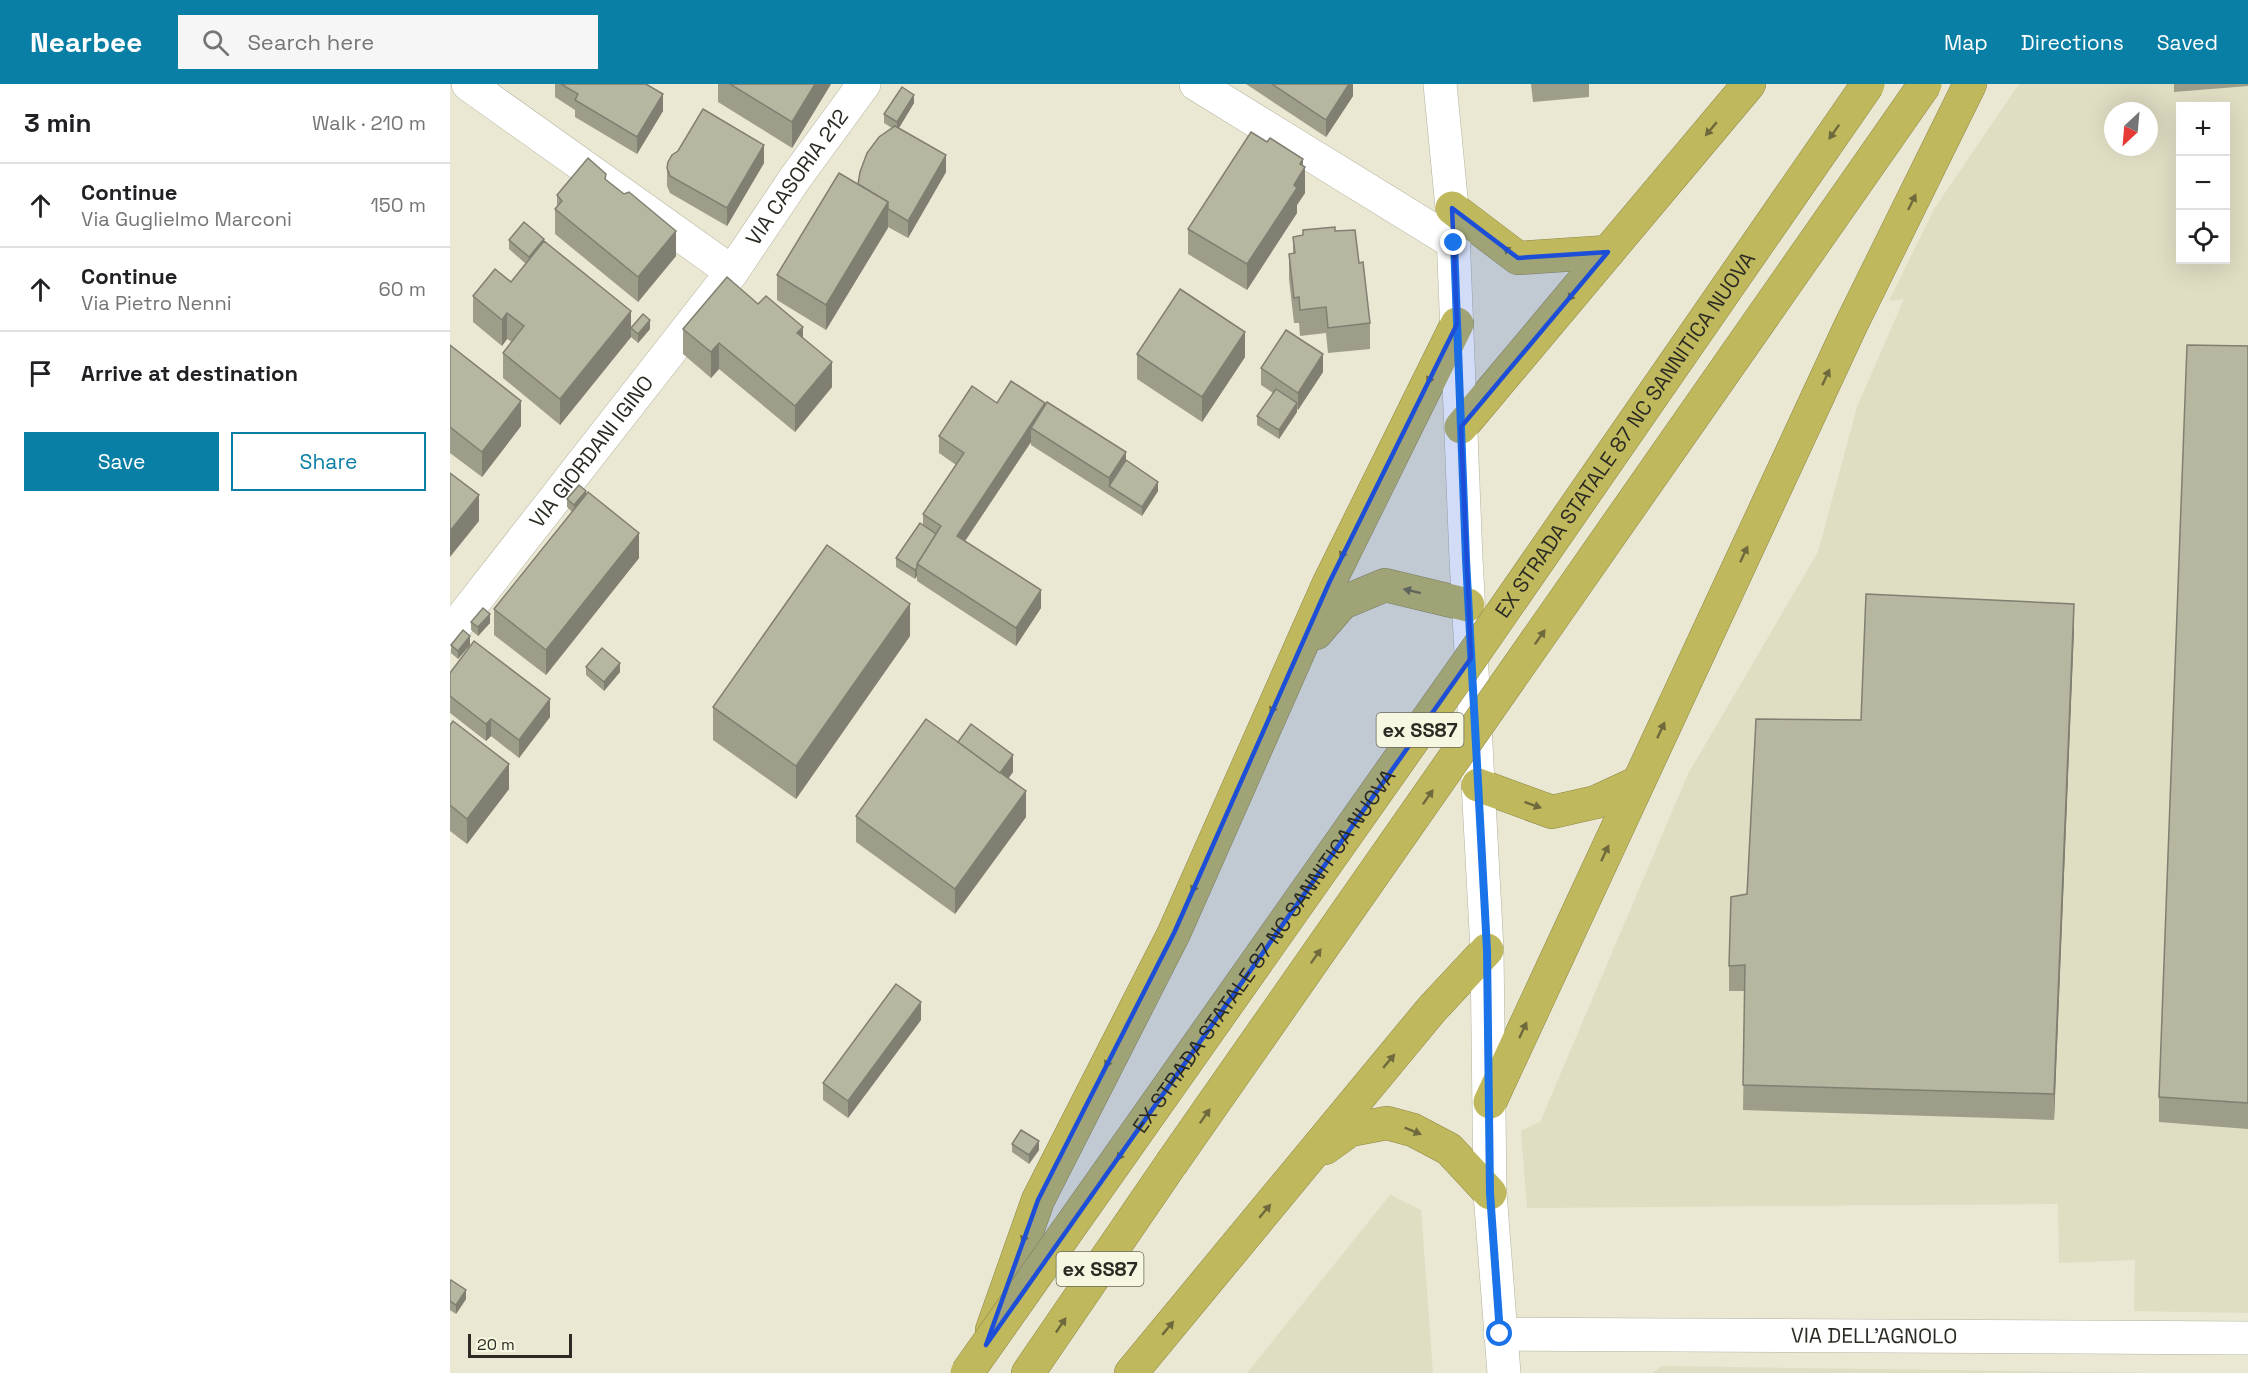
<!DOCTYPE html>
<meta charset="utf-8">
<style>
:root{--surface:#fff;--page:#f6f6f6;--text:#202124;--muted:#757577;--line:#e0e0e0;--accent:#0a7fa6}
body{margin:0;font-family:"Space Grotesk",sans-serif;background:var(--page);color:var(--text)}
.controls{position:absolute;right:18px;top:18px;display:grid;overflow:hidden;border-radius:0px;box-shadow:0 6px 24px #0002}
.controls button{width:54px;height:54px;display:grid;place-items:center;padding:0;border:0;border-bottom:2px solid var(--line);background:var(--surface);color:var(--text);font:30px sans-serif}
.compass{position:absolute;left:1654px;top:18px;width:54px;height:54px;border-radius:50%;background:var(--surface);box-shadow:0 6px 24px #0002;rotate:206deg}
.scale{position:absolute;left:18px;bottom:15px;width:104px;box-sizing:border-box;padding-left:6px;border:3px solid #2c2b23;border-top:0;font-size:16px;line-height:21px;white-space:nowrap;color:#2c2b23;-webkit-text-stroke:4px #f7f6e0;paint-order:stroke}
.stop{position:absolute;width:18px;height:18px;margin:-14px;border:4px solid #1a73e8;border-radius:50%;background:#fff}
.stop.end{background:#1a73e8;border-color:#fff;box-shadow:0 2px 6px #0008}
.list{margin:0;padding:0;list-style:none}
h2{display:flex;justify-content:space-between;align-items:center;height:78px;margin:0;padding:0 24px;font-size:26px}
h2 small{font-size:20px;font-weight:400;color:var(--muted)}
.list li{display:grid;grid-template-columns:39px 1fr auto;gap:18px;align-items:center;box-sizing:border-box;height:84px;padding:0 24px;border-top:2px solid var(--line)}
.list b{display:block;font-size:22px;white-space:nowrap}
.list p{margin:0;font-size:20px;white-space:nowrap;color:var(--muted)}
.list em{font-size:20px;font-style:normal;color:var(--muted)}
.actions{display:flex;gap:12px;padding:18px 24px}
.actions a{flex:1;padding:14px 0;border:2px solid var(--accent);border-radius:0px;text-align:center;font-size:21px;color:var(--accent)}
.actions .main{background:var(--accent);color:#fff}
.icon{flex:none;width:33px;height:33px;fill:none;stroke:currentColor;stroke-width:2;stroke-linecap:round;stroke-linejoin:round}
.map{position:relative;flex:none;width:1798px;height:1289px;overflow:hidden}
header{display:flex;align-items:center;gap:36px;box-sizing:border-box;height:84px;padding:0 30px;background:var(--accent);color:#fff}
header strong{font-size:28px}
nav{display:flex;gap:33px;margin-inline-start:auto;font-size:21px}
.search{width:420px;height:54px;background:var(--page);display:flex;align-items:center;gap:15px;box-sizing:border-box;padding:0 21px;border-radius:0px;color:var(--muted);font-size:22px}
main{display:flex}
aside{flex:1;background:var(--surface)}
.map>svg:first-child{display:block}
.built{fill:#dfddc2;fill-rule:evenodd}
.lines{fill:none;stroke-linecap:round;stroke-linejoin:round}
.street-casing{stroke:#b3b29e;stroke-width:34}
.highway-casing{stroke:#8c8749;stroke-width:34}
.street{stroke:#fff;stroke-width:33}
.highway{stroke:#c0b85d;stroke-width:33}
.highway-bridge-casing{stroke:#8c8749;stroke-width:34;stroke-linecap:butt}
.highway-bridge{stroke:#c0b85d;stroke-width:33}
.wall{fill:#9d9d8a}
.shaded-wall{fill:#807f71}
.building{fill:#b7b6a1;stroke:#807f71;stroke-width:1.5}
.oneway{fill:#6f6a3d}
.route{stroke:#1a73e8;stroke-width:8}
.marked{fill:#1d4ed8;fill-opacity:0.2;stroke:#1d4ed8;stroke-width:4.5;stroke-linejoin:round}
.labels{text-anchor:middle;stroke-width:4.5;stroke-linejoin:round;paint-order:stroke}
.shield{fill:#f7f6e0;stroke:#69685c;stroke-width:1.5}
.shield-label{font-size:20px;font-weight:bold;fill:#2c2b23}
.street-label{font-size:21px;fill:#2c2b23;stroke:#f7f6e0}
</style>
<header>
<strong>Nearbee</strong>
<div class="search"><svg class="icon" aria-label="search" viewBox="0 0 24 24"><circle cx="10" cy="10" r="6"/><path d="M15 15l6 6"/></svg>Search here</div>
<nav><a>Map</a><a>Directions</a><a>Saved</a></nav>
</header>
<main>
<aside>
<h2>3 min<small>Walk · 210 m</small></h2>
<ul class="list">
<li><svg class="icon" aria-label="ahead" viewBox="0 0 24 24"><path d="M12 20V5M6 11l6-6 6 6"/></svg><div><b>Continue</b><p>Via Guglielmo Marconi</p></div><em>150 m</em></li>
<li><svg class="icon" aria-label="ahead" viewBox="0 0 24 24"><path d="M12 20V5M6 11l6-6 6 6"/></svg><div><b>Continue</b><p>Via Pietro Nenni</p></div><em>60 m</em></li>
<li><svg class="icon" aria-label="arrive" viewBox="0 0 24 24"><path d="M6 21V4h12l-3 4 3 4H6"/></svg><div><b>Arrive at destination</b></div></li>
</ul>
<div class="actions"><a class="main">Save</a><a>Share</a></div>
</aside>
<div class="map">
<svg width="1798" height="1289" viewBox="0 0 1798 1289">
<rect width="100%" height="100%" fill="#eae8d3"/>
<g class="built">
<path d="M1569,0H1798V1229L1684,1227L1685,1176L1609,1179L1608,1120L1077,1124L1071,1047L1090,1038L1238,690L1368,468L1407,323L1454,215L1439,217L1484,125ZM1730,22H1776V176H1730ZM1663,27H1699V63H1663Z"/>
<polygon points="940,1111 971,1126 983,1289 797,1289"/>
<polygon points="1212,1282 1710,1289 1202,1289"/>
</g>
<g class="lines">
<g class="street-casing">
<g id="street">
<polyline points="18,0 282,188"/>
<polyline points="746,0 1004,159"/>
<polyline points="990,0 1002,124 1016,475 1037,866 1040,1109 1054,1289"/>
<path id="s1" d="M0,549L282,188L346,93L414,0"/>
<path id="s2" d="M1050,1250L1798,1254"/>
</g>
</g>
<g class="highway-casing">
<g id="highway">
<polyline points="1002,124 1068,174 1158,168"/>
<polyline points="1011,343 1299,0"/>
<polyline points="866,549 892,519 935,501 1018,521"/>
<polyline points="1028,701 1102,728 1146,718 1187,699"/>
<polyline points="1040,1018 1401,241 1520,0"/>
<polyline points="875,1064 900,1046 937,1039 963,1046 999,1065 1040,1109"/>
<polyline points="542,1246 588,1116 724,849 879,499 1007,240"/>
<polyline points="578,1289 721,1080"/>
<polyline points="681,1289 982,925 1037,866"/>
</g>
</g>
<use href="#street" class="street"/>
<use href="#highway" class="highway"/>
<g class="highway-bridge-casing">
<g id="highway-bridge">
<polyline points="721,1080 1475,0"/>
<path id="s3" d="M517,1289L1018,578L1418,0"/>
</g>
</g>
<use href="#highway-bridge" class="highway-bridge"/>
</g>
<g class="wall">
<polygon points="105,0 196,0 213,27 187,70 125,33 125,26 105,13"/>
<polygon points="268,0 381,0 342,64 268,18"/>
<polygon points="796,0 903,0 903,12 876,53"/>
<polygon points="1081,0 1139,0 1139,13 1083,18"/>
<polygon points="1724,0 1798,0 1798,2 1724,8"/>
<polygon points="464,19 449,44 496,88 458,154 438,143 376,246 327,216 327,191 408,100 442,44 434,39 434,30"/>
<polygon points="314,79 277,142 220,109 217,102 217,84"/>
<polygon points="853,82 855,109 847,121 847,129 797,206 738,170 738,145"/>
<polygon points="156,96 226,172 188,218 105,150 105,125 107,123 107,111"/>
<polygon points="853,146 885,147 909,179 920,239 920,265 878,269 876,249 850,252 849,239 844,239 839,195 839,170 843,169 843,153 853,151"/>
<polygon points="59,156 94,157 181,244 200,245 188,259 181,253 110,341 53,294 53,269 62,258 57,255 52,262 23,238 23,212 61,198 76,180 59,165"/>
<polygon points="308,220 353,254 382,303 345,348 269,285 261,294 233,270 233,245"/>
<polygon points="0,261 71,342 32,393 0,369"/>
<polygon points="1798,262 1798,1045 1709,1038 1709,1013"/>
<polygon points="687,270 795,273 752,338 687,295"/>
<polygon points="811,284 873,288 848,326 847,325 847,328 829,355 807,341 807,332 823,309 811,301"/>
<polygon points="547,319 595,322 676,376 708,407 692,432 581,361 581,358 515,457 591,524 566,562 467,497 467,492 465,495 446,483 446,474 473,441 473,430 506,381 489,369 489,352"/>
<polygon points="136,410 189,474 96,591 44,551 44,525 122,428 117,423 117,415"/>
<polygon points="21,538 40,539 28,552 21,546"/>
<polygon points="1624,545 1604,1036 1293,1026 1295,907 1279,907 1279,882 1297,810"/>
<polygon points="460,552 346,715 263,656 263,623"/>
<polygon points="1,561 20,561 8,575 1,569"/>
<polygon points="136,583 170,588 154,607 136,591"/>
<polygon points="0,589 100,633 69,674 41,652 36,657 0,629"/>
<polygon points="0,641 59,705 17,760 0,747"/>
<polygon points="508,658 563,688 558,695 576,733 505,830 406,758 406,732"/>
<polygon points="471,936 398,1034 373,1016 373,999"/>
<polygon points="562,1060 589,1066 579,1080 562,1068"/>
<polygon points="0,1198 16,1215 6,1230 0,1226"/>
</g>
<g class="shaded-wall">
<polygon points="365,0 381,0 342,64 342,38"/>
<polygon points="899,0 903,0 903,12 876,53 876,36"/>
<polygon points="213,10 213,27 187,70 187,53"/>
<polygon points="464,11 464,19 447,47 447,38"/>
<polygon points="314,61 314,79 277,142 277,124"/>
<polygon points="496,71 496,88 458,154 458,137"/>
<polygon points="853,75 853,86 855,83 855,109 847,121 847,129 797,206 797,180 844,101 850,80"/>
<polygon points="438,118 438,144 376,246 376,221"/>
<polygon points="226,147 226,172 188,218 188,193"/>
<polygon points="94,155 94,164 79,182 79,173"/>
<polygon points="181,227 181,253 110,341 110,315"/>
<polygon points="57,229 57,255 52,262 52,236"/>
<polygon points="200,236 200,245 188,259 188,250"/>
<polygon points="353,243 353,268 347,249"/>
<polygon points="795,248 795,273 752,338 752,313"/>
<polygon points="269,259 269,285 261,294 261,268"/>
<polygon points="873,270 873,288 848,326 848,309"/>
<polygon points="382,278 382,303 345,348 345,322"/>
<polygon points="71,317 71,342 32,393 32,368"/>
<polygon points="595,319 595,337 581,344 581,358 507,469 507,452"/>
<polygon points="847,319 847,328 829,355 829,346"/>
<polygon points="676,368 676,385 659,402 659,394"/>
<polygon points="708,398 708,407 692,432 692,423"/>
<polygon points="136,407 136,416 124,430 124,421"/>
<polygon points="29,411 29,437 0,473 0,447"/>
<polygon points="189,449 189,474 96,591 96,566"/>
<polygon points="467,484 467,492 465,495 465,486"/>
<polygon points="591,506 591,524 566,562 566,544"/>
<polygon points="460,520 460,552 346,715 346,682"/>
<polygon points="1624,520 1624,545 1604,1036 1604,1010"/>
<polygon points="40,530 40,539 28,552 28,543"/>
<polygon points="20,552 20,561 8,575 8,567"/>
<polygon points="170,579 170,588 154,607 154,598"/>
<polygon points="100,615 100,633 69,674 69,656"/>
<polygon points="41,635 41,652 36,657 36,640"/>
<polygon points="563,671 563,688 546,711 546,694"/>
<polygon points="59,680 59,705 17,760 17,735"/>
<polygon points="576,707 576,733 505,830 505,805"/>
<polygon points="471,918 471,936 398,1034 398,1017"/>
<polygon points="589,1057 589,1066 579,1080 579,1071"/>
<polygon points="16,1206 16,1215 6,1230 6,1221"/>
</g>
<g class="building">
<polygon points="111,0 196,0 213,10 187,53 125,16 128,10"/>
<polygon points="280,0 365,0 342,38"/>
<polygon points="822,0 899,0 876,36"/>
<polygon points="452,3 464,11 447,38 434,30"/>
<polygon points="253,25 314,61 277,124 220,92 217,84 218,78 222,71 228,67"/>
<polygon points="445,42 496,71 458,137 438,125 438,118 408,100 410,88 417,69 429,53"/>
<polygon points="801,48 817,58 820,54 853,75 850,80 855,83 844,101 847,104 797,180 738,145"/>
<polygon points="138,74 156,90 155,95 174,110 179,108 226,147 188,193 105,125 112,117 107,111"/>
<polygon points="389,89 438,118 376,221 327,191"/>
<polygon points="74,138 94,155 79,173 59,156"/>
<polygon points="885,143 885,147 905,146 909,179 913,178 920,239 878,244 876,223 850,226 849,213 844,214 839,170 845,169 843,153 853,151 853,146"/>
<polygon points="94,157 181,227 110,315 53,269 74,242 57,229 52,236 23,212 45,185 61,198"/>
<polygon points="277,193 308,220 316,212 353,243 347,249 382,278 345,322 269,259 261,268 233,245"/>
<polygon points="730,205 795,248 752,313 687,270"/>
<polygon points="193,230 200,236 188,250 181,244"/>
<polygon points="836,246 873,270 848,309 811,284"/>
<polygon points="0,261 71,317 32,368 0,343"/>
<polygon points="1737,261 1798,262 1798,1019 1709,1013"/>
<polygon points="561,297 595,319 507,452 591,506 566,544 467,480 491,442 473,430 514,369 489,352 522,302 547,319"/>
<polygon points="826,305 847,319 829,346 807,332"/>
<polygon points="597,318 676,368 659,394 581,344"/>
<polygon points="676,376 708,398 692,423 659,402"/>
<polygon points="0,389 29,411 0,447"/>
<polygon points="129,401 136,407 124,421 117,415"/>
<polygon points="138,408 189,449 96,566 44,525"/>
<polygon points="470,439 486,450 467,480 467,484 465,486 446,474"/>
<polygon points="377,461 460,520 346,682 263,623"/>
<polygon points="1416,510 1624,520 1604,1010 1293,1001 1295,881 1279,882 1281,813 1297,810 1306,635 1411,636"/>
<polygon points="33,524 40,530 28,543 21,538"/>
<polygon points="13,546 20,552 8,567 1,561"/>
<polygon points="24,557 100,615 69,656 41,635 36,640 0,612 0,589"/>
<polygon points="152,564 170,579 154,598 136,583"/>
<polygon points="476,635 576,707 505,805 406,732"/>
<polygon points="3,637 59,680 17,735 0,721 0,641"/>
<polygon points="521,640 563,671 550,689 508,658"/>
<polygon points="446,900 471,918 398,1017 373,999"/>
<polygon points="571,1046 589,1057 579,1071 562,1060"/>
<polygon points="1,1196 16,1206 6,1221 0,1217 0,1198"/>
</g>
<defs><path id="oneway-solid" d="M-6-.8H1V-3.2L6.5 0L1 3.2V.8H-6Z" transform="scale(1.5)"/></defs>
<g class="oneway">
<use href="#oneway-solid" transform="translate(1261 45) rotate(130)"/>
<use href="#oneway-solid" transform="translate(1384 48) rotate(125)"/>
<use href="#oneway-solid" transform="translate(1462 118) rotate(-64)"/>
<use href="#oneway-solid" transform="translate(1060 168) rotate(-144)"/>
<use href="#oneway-solid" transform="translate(1123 210) rotate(130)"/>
<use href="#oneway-solid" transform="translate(981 292) rotate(116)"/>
<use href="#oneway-solid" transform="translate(1376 293) rotate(-65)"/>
<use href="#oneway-solid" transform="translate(894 467) rotate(116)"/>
<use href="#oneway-solid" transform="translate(1294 470) rotate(-65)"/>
<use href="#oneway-solid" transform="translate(962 507) rotate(-166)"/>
<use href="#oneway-solid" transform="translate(1090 553) rotate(-55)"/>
<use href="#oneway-solid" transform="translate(824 622) rotate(114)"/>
<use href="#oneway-solid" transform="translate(1211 646) rotate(-65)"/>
<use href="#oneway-solid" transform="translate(978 713) rotate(-55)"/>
<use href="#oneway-solid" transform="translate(1083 721) rotate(20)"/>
<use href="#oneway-solid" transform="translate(1155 769) rotate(-65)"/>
<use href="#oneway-solid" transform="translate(745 801) rotate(114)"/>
<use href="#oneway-solid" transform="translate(866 872) rotate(-55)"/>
<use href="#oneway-solid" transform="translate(1073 946) rotate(-65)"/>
<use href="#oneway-solid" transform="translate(659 976) rotate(117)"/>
<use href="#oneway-solid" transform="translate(939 977) rotate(-50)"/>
<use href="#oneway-solid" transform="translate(755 1032) rotate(-55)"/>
<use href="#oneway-solid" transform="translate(963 1047) rotate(22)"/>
<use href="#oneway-solid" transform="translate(672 1069) rotate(125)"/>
<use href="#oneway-solid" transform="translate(815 1127) rotate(-50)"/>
<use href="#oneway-solid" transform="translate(575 1151) rotate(110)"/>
<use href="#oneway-solid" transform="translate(611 1241) rotate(-56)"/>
<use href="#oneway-solid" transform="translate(718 1244) rotate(-50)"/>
</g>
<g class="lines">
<polyline class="route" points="1004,159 1016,475 1037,866 1040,1109 1050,1250"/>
</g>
<path class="marked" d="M1002,124L1068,174L1158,168L1011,343L1021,574L536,1261L588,1116L724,849L879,499L1007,240Z"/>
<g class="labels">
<g class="shield">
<rect x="926.5" y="629" width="87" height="34" rx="4.5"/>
<rect x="606.5" y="1168" width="87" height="34" rx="4.5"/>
</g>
<g class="shield-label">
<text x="970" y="653">ex SS87</text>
<text x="650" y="1192">ex SS87</text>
</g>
<g class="street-label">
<text dy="7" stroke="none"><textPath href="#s1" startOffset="573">VIA CASORIA 212</textPath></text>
<text dy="7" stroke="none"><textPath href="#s3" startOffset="1146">EX STRADA STATALE 87 NC SANNITICA NUOVA</textPath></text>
<text dy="7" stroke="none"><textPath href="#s1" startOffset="230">VIA GIORDANI IGINO</textPath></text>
<text dy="7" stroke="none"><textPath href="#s3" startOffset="516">EX STRADA STATALE 87 NC SANNITICA NUOVA</textPath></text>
<text dy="7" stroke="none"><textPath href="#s2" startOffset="374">VIA DELL'AGNOLO</textPath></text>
</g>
</g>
</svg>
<div class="controls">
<button>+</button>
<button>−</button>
<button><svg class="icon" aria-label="locate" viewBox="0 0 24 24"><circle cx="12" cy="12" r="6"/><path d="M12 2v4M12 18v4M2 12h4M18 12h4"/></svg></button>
</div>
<svg class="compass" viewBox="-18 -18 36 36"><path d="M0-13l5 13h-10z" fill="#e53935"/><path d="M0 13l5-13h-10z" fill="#757577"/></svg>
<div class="scale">20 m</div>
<div class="stop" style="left:1050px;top:1250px"></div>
<div class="stop end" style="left:1004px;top:159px"></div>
</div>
</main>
